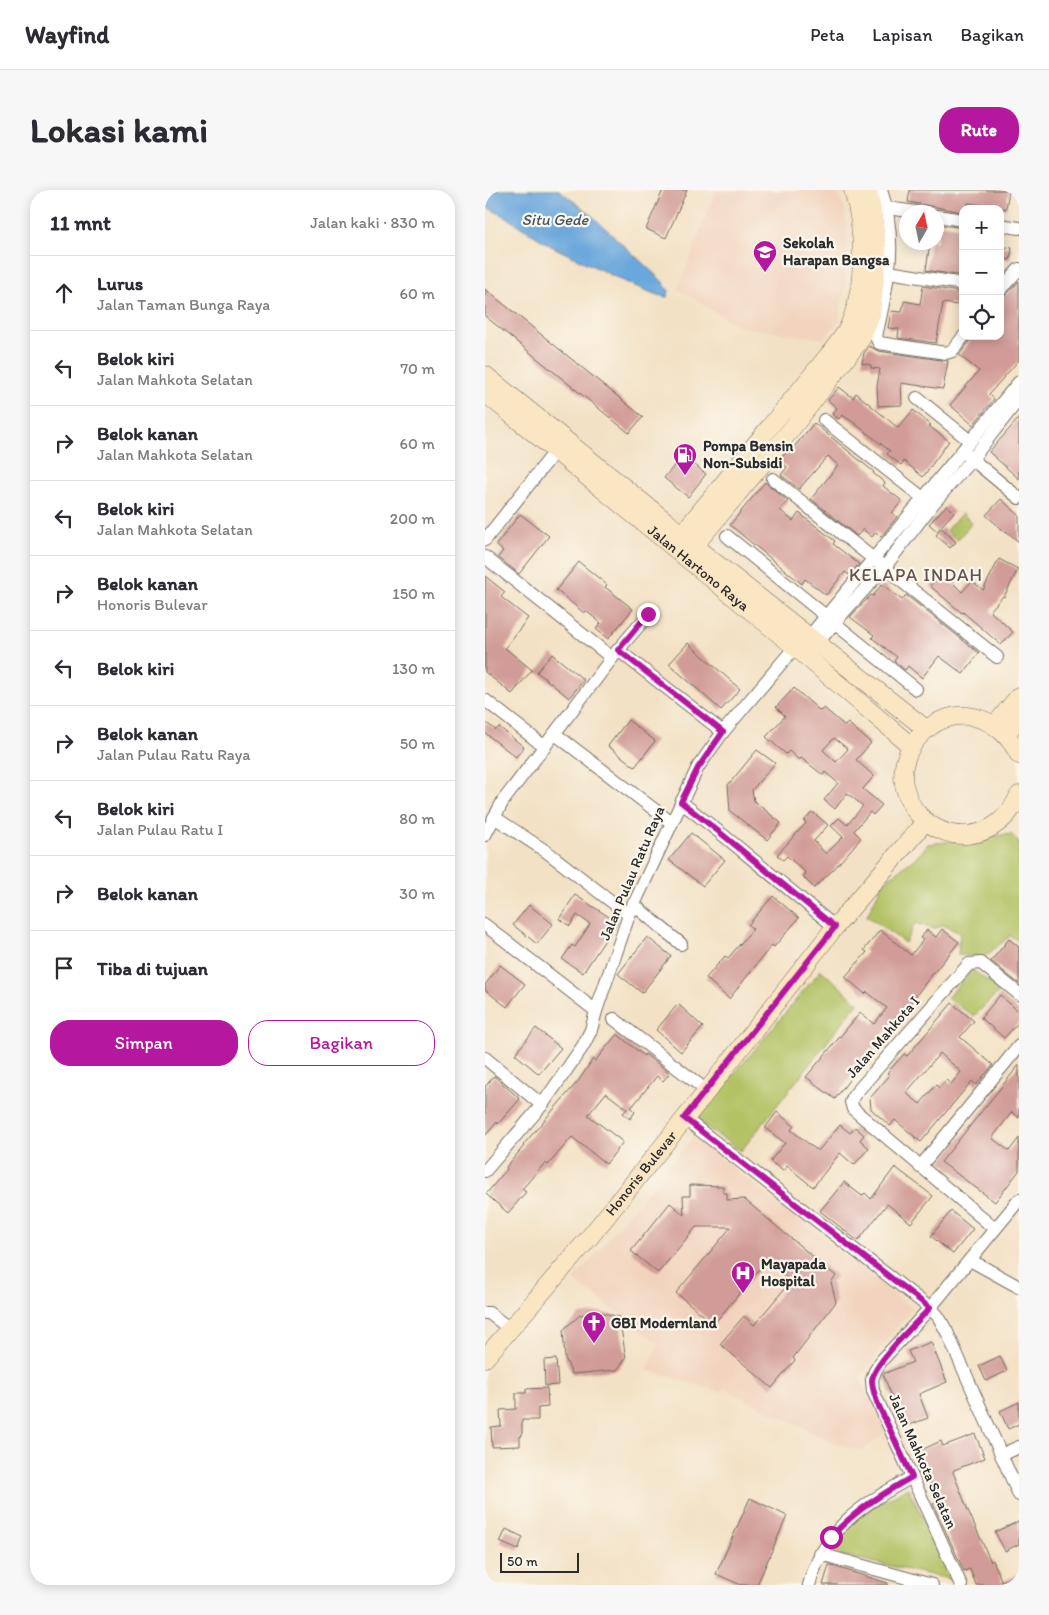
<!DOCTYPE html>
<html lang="id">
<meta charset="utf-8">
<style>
:root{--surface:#fff;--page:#f7f7f7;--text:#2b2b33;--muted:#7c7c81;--line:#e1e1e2;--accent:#b5179e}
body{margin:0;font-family:Itim,sans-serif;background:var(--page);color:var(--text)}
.controls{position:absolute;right:15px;top:15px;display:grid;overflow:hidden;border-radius:10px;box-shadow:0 2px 12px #0003}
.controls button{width:45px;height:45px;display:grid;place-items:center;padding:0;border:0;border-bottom:1px solid var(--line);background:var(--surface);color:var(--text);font:25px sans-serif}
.compass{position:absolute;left:414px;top:15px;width:45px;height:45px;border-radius:50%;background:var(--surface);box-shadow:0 2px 12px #0003;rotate:9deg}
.scale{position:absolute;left:15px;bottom:12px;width:79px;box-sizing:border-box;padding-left:5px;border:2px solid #2b2b2b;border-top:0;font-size:14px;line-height:18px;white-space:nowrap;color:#2b2b2b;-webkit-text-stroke:4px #fbf7ec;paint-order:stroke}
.stop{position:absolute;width:15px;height:15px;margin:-11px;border:4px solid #b5179e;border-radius:50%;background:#fff}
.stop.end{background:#b5179e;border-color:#fff;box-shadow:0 1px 5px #0008}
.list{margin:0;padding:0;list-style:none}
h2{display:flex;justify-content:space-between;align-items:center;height:65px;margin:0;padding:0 20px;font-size:21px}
h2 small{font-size:16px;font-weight:400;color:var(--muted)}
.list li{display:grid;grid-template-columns:32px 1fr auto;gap:15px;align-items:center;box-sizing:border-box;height:75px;padding:0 20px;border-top:1px solid var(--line)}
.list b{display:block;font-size:19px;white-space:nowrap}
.list p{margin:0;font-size:16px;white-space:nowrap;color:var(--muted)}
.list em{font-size:16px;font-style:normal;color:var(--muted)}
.actions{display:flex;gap:10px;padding:15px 20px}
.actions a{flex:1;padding:11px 0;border:1px solid var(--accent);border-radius:20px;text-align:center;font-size:18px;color:var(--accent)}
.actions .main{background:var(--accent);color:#fff}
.icon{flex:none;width:28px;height:28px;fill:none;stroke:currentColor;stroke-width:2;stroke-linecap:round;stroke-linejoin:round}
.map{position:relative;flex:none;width:534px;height:1395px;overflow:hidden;border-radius:20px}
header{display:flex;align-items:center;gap:30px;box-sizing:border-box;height:70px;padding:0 25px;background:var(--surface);border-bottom:1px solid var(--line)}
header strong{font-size:24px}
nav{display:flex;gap:28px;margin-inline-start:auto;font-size:18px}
.intro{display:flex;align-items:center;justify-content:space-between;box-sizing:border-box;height:120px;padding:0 30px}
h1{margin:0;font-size:35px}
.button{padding:12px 22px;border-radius:20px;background:var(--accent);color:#fff;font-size:18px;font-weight:700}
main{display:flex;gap:30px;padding:0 30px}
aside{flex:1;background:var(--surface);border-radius:20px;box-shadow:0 2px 12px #0003}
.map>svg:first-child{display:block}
.built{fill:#f2d4be}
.green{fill:#b3c265;stroke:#6f7648}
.water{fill:#6ba7dc;stroke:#4b6984}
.building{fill:#d19c97;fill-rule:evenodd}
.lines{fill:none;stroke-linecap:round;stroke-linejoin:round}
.street-casing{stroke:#716b61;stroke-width:14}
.secondary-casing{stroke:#716b61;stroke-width:19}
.street{stroke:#fff;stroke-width:12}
.secondary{stroke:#fbe6c4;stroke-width:18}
.route{stroke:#b5179e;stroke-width:6}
.labels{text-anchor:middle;stroke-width:4.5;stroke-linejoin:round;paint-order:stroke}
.poi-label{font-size:15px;font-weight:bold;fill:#2b2b2b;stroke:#fbf7ec;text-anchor:start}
.street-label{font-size:15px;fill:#2b2b2b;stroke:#fbf7ec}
.water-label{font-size:16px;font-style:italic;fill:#415669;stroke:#fbf7ec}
.quarter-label{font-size:18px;letter-spacing:1px;fill:#655351;stroke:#fbf7ec}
</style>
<header>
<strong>Wayfind</strong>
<nav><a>Peta</a><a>Lapisan</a><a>Bagikan</a></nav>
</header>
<div class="intro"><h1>Lokasi kami</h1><a class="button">Rute</a></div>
<main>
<aside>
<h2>11 mnt<small>Jalan kaki · 830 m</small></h2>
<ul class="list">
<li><svg class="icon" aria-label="ahead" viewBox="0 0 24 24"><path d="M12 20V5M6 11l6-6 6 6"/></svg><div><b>Lurus</b><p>Jalan Taman Bunga Raya</p></div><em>60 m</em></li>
<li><svg class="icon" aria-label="left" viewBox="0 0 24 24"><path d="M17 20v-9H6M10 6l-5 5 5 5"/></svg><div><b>Belok kiri</b><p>Jalan Mahkota Selatan</p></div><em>70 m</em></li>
<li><svg class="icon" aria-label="right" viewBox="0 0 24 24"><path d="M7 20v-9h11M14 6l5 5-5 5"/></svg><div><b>Belok kanan</b><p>Jalan Mahkota Selatan</p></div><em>60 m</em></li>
<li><svg class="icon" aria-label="left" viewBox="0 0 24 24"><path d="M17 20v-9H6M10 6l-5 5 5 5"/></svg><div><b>Belok kiri</b><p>Jalan Mahkota Selatan</p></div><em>200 m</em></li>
<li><svg class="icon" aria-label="right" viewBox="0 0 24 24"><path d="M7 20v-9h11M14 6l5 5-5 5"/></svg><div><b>Belok kanan</b><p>Honoris Bulevar</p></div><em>150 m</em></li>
<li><svg class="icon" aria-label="left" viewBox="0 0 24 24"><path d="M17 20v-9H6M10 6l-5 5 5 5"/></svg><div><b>Belok kiri</b></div><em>130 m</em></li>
<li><svg class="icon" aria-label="right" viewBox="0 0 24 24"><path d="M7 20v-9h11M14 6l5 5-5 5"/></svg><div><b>Belok kanan</b><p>Jalan Pulau Ratu Raya</p></div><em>50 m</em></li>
<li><svg class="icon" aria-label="left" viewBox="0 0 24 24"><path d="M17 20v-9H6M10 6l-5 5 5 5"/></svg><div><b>Belok kiri</b><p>Jalan Pulau Ratu I</p></div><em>80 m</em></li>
<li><svg class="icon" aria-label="right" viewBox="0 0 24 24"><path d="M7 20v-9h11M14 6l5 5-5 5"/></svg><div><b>Belok kanan</b></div><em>30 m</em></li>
<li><svg class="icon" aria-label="arrive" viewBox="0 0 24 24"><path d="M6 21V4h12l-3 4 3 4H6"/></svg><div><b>Tiba di tujuan</b></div></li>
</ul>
<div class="actions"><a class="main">Simpan</a><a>Bagikan</a></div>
</aside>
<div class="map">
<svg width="534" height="1395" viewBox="0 0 534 1395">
<rect width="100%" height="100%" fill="#fbf7ec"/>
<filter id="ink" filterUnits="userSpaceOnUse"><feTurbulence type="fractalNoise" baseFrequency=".02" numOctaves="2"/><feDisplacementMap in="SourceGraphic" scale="10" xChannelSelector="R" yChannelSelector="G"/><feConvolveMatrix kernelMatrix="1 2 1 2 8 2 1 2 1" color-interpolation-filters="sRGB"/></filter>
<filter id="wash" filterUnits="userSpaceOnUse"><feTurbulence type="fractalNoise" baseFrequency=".0096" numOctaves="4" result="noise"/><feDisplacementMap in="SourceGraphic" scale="20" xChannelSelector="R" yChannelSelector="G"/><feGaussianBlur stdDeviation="1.12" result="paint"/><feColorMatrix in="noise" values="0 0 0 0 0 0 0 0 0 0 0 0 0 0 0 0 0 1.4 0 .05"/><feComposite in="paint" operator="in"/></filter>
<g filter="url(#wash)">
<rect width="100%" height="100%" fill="#f3e1c5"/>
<g class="built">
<polygon points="231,0 352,0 360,20 364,68 354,131 339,149 255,137 193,99"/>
<polygon points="208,947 427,1118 375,1188 401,1241 377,1261 347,1252 240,1199 235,1202 162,1180 174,1154 89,1090"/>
</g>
<g class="green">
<polygon points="477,323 487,333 472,350 461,340"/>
<polygon points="526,644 534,652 534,751 525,746 499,767 473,765 475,743 458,735 449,739 430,733 420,753 382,726 398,693 434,665 443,654"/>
<polygon points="336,780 373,813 256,961 211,930"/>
<polygon points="487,780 516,800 489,826 462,808"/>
<polygon points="423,1298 469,1390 342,1362 376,1323"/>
</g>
<polygon class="water" points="0,0 74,0 104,23 177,91 184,101 182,107 172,105 145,94 66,56 17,25 0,16"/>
<g id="blocks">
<g class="building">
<polygon points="178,0 202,0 181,48 161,39"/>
<polygon points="425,0 524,0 521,19 483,13 482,19 478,19 478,22 423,12"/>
<polygon points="452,34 478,38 477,86 441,80 445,52 452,52"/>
<polygon points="515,56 527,58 525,70 515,68"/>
<polygon points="534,91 534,170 504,204 509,209 488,235 465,215 494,181 474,165 485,151 487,146 515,146 515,109 521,105"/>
<polygon points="438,96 474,102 472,115 458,113 451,153 413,148 414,139 403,138 406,121 417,122 419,111 435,114"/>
<polygon points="0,99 158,227 144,243 0,126"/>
<polygon points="384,156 393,161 463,171 458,199 416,193 417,215 393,216 392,196 395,179 386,178 386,175 377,173 379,163"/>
<polygon points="354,197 368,208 371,203 413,238 428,220 446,235 444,236 464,251 438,287 419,271 416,275 402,264 405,261 368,232 357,225 354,229 347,224 352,218 343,210"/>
<polygon points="534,228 534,289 504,262"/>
<polygon points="329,233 389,282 388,283 400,293 398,296 417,311 407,323 412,327 396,347 391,342 387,347 378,339 372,346 326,309 353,275 343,266 314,299 296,285 302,277 294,271 302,261 304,263"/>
<polygon points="198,265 221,284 203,307 179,288"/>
<polygon points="280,292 303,311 295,320 308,331 314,323 350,351 348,354 374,374 364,385 360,382 341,405 320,389 317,394 245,335"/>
<polygon points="516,309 534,325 534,352 521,341 520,342 501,325"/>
<polygon points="462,315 469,322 452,341 444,334"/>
<polygon points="35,324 64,346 34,384 13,367 18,361 11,355"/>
<polygon points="457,338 471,352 465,358 451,345"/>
<polygon points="514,369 533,379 519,407 518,406 505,421 528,442 516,455 478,422 477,423 445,396 457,382 477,402 487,391 498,400"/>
<polygon points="94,372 122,395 120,397 148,419 123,449 111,439 116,433 101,421 99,423 71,400"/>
<polygon points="0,386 20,402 16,407 43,428 20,458 47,480 27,504 0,482"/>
<polygon points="397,394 417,410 421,405 494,463 478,484 454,466 437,488 423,476 420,480 409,471 412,467 387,448 389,445 365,427 386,405 388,406"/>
<polygon points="203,453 255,499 236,520 184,474"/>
<polygon points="67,464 99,490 84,508 52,482"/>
<path d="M309,498L335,521L339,518L360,536L363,533L386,553L371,570L389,586L378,599L397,615L388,625L385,622L369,641L376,648L349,679L329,698L318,687L321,683L302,666L298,670L292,665L321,633L319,631L326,623H329L343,635L329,651L341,664L358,647L346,636L354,628L362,635L378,616L362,603L350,619L339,610L353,593L340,582L338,585L316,568L314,570L304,561L301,564L281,547L300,526L291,517ZM349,548L363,559L351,572L338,560Z"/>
<polygon points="143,530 170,551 150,577 123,556"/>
<polygon points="0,532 11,540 14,537 39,557 31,567 0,543"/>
<polygon points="272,560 290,573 267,600 269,611 296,633 282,650 245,621 243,595"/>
<polygon points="206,643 240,670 218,696 184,670"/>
<polygon points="90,705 132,732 98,783 77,769 87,755 90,757 105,734 92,725 85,736 74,729"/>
<polygon points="288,706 314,728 289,757 287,755 244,809 221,788 240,766 243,768 268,739 263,735"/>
<polygon points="44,715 68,734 52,754 28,735"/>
<polygon points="457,739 474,752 442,791 414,828 412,826 392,852 350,909 321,887 375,823 389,834 402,818 382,802 380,804 360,787 382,762 379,760 395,740 426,765 438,750 435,748 442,740 451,747"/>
<polygon points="162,747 186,766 157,803 133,784"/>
<polygon points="524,749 534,757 534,794 506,771"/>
<polygon points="15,775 40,794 22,817 0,800 0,795"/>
<polygon points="515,805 534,822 534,832 519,848 496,828"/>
<path d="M467,813L489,831L475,847L508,875L491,895L487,891L436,952L410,930L405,936L386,919L385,908L405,885L402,883L419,864L422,866ZM455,863L476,882L466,894L461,890L454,898L451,895L435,914L421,903Z"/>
<polygon points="193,814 218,837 196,862 171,840"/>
<polygon points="51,838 76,858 54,884 30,864"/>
<polygon points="132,844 159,866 160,864 185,883 178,891 172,886 146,918 150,922 145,929 138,923 142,919 121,903 103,925 138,952 121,974 87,947 63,975 60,973 37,999 41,1002 23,1023 1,1004 22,979 21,977 39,956 38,955 94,890 108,869 110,871"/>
<polygon points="534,875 534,928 527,922 507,948 524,961 534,948 534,981 510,1012 456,972"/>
<polygon points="9,886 35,909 13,934 12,932 0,946 0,897"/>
<polygon points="292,922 309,936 306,940 333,961 355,935 365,943 370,937 379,945 375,950 384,958 369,975 355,963 328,997 302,976 298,981 285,971 300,953 280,938"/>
<polygon points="410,977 448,1006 426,1033 402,1014 373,1051 335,1021 359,992 377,1006 380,1003 386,1009"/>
<polygon points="205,995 238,996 238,1003 242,1003 242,1010 259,1009 351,1086 346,1092 351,1112 308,1168 310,1170 287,1198 235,1154 259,1126 269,1135 306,1091 281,1071 229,1134 191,1103 246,1037 211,1037 173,1083 146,1061 185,1013 199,1025 198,1006 205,1006"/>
<polygon points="466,1021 488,1039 468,1064 446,1046"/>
<polygon points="115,1122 134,1127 141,1168 132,1180 87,1184 80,1168 78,1140 95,1125"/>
<polygon points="446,1152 462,1192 434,1204 443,1228 419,1237 398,1184 428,1172 423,1161"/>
<polygon points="515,1166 522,1181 501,1191 494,1176"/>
<polygon points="71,1169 73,1195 60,1196 59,1170"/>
<polygon points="62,1198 63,1217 53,1218 53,1230 37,1230 37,1246 35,1246 35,1256 7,1257 6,1237 16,1236 15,1220 31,1219 31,1203 41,1203 41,1199"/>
<polygon points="534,1212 534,1234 523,1239 515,1221"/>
<polygon points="490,1244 500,1268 469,1280 468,1282 482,1318 506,1372 508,1370 517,1392 534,1384 534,1395 491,1395 485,1379 479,1381 448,1314 454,1311 432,1262 456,1251 458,1256"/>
<polygon points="265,1308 302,1326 272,1395 256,1395 231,1384"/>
<polygon points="534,1331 534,1354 520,1361 510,1342"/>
<polygon points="21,1339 38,1347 33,1360 15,1352"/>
<polygon points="344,1375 403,1393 403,1395 338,1395"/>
</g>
</g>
</g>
<g filter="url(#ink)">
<use href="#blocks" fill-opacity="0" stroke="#716b61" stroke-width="1"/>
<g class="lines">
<g class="street-casing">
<g id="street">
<path d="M396,0C414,53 402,95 391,147L394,153L461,163L467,161L479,146"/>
<polyline points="402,18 431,22"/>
<polyline points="452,26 478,30"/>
<polyline points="515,35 534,38"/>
<polyline points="404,82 478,94"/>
<polyline points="515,100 534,79"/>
<polyline points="432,208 485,251"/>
<polyline points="339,230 443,312"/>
<polyline points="482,265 534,308"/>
<polyline points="288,289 512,467"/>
<polyline points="242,346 431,499"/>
<polyline points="0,350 76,254"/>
<polyline points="0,367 127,468"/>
<polyline points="324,447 534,192"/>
<polyline points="332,454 349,433 399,378 447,315 487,269 534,209"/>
<polyline points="133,460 238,542"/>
<polyline points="0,510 60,557"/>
<polyline points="70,544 187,633"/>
<polyline points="196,612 238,645 350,737"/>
<polyline points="9,627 62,662 144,725"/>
<polyline points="0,645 18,611 133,460 163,425"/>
<polyline points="148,714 196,754"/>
<polyline points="0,735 111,821"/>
<polyline points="129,829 222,901"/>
<polyline points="0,868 57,915"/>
<polyline points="199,928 445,1118 453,1126 462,1142 534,1305"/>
<polyline points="435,977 534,856"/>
<polyline points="0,981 57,915 98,856 106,840 111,821 144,725 213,577 238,542 310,457"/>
<polyline points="510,1039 368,919 366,912 369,905 484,774 496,773 534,804"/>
<polyline points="485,1070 534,1097"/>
<polyline points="0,1123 4,1123 25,1139"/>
<polyline points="516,1265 534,1257"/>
<polyline points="335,1364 447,1395"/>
<path d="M324,1395C340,1337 377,1315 427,1287"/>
<polyline points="476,1395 393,1212 388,1201 387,1190 390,1181 397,1170 445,1118 534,1010"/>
</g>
</g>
<g class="secondary-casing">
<g id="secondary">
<polyline points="0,185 183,333 209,356 441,539"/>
<path id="s1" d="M0,203L310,457L426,556"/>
<path d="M197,344L342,167C350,157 359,147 364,136C381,98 380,39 368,0"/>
<polyline points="209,356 304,242 376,149 386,124 392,69 392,56 386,15 382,0"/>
<polyline points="510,535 534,506"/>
<polyline points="521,544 534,528"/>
<path d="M534,565C513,522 464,511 432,549C421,562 416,579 419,595C422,607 426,617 434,625C447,638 464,646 482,645C506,643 525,627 534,605"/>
<path id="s2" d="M0,1168L104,1048L222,901L350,737L440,632"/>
</g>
</g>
<use href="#street" class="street"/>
<use href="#secondary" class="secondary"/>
</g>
</g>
<g class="lines" filter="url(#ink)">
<path class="route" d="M163,424L133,460L238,542L213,578L196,612L238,645L350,737L199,928L445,1118C432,1132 389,1173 387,1190C387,1198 390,1205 392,1212L427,1287C397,1304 369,1321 346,1347"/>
</g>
<defs>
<g id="school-pin" transform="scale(1.25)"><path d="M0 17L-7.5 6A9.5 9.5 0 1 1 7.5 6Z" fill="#b5179e" stroke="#fbf7ec"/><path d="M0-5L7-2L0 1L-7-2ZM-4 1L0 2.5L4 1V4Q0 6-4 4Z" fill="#fff"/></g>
<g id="fuel-pin" transform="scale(1.25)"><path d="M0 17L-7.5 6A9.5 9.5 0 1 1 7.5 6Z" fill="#b5179e" stroke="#fbf7ec"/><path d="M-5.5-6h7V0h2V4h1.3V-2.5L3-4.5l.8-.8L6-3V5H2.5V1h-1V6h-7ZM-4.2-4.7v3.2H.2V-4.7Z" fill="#fff"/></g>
<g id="hospital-pin" transform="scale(1.25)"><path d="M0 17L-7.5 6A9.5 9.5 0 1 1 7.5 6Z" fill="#b5179e" stroke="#fbf7ec"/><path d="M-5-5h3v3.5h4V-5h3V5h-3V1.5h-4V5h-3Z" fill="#fff"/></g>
<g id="church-pin" transform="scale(1.25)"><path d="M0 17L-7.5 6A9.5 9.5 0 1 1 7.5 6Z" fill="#b5179e" stroke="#fbf7ec"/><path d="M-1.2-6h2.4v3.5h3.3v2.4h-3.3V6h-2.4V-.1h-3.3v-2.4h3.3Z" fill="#fff"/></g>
</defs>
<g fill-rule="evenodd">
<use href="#school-pin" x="280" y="62"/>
<use href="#fuel-pin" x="200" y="265"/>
<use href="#hospital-pin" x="258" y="1083"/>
<use href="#church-pin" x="109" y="1133"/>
</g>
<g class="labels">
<g class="poi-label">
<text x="298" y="58">Sekolah<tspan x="298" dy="17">Harapan Bangsa</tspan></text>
<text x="218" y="261">Pompa Bensin<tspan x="218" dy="17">Non-Subsidi</tspan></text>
<text x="276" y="1079">Mayapada<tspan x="276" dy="17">Hospital</tspan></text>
<text x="126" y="1138">GBI Modernland</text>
</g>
<g class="street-label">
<text dy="5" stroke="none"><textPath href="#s1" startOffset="276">Jalan Hartono Raya</textPath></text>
<text transform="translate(147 683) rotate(-67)" y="5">Jalan Pulau Ratu Raya</text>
<text transform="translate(398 847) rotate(-49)" y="5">Jalan Mahkota I</text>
<text dy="5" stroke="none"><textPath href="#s2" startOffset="242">Honoris Bulevar</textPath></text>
<text transform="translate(438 1271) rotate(66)" y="5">Jalan Mahkota Selatan</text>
</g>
<g class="water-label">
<text x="70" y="35">Situ Gede</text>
</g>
<g class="quarter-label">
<text x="431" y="391">KELAPA INDAH</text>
</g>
</g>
</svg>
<div class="controls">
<button>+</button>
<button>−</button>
<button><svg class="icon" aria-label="locate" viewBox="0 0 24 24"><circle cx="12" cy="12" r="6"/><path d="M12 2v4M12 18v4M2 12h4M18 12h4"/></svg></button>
</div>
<svg class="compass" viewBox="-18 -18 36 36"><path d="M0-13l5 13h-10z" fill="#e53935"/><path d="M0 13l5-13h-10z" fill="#7c7c81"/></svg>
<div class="scale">50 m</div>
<div class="stop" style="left:346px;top:1347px"></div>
<div class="stop end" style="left:163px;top:424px"></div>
</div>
</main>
